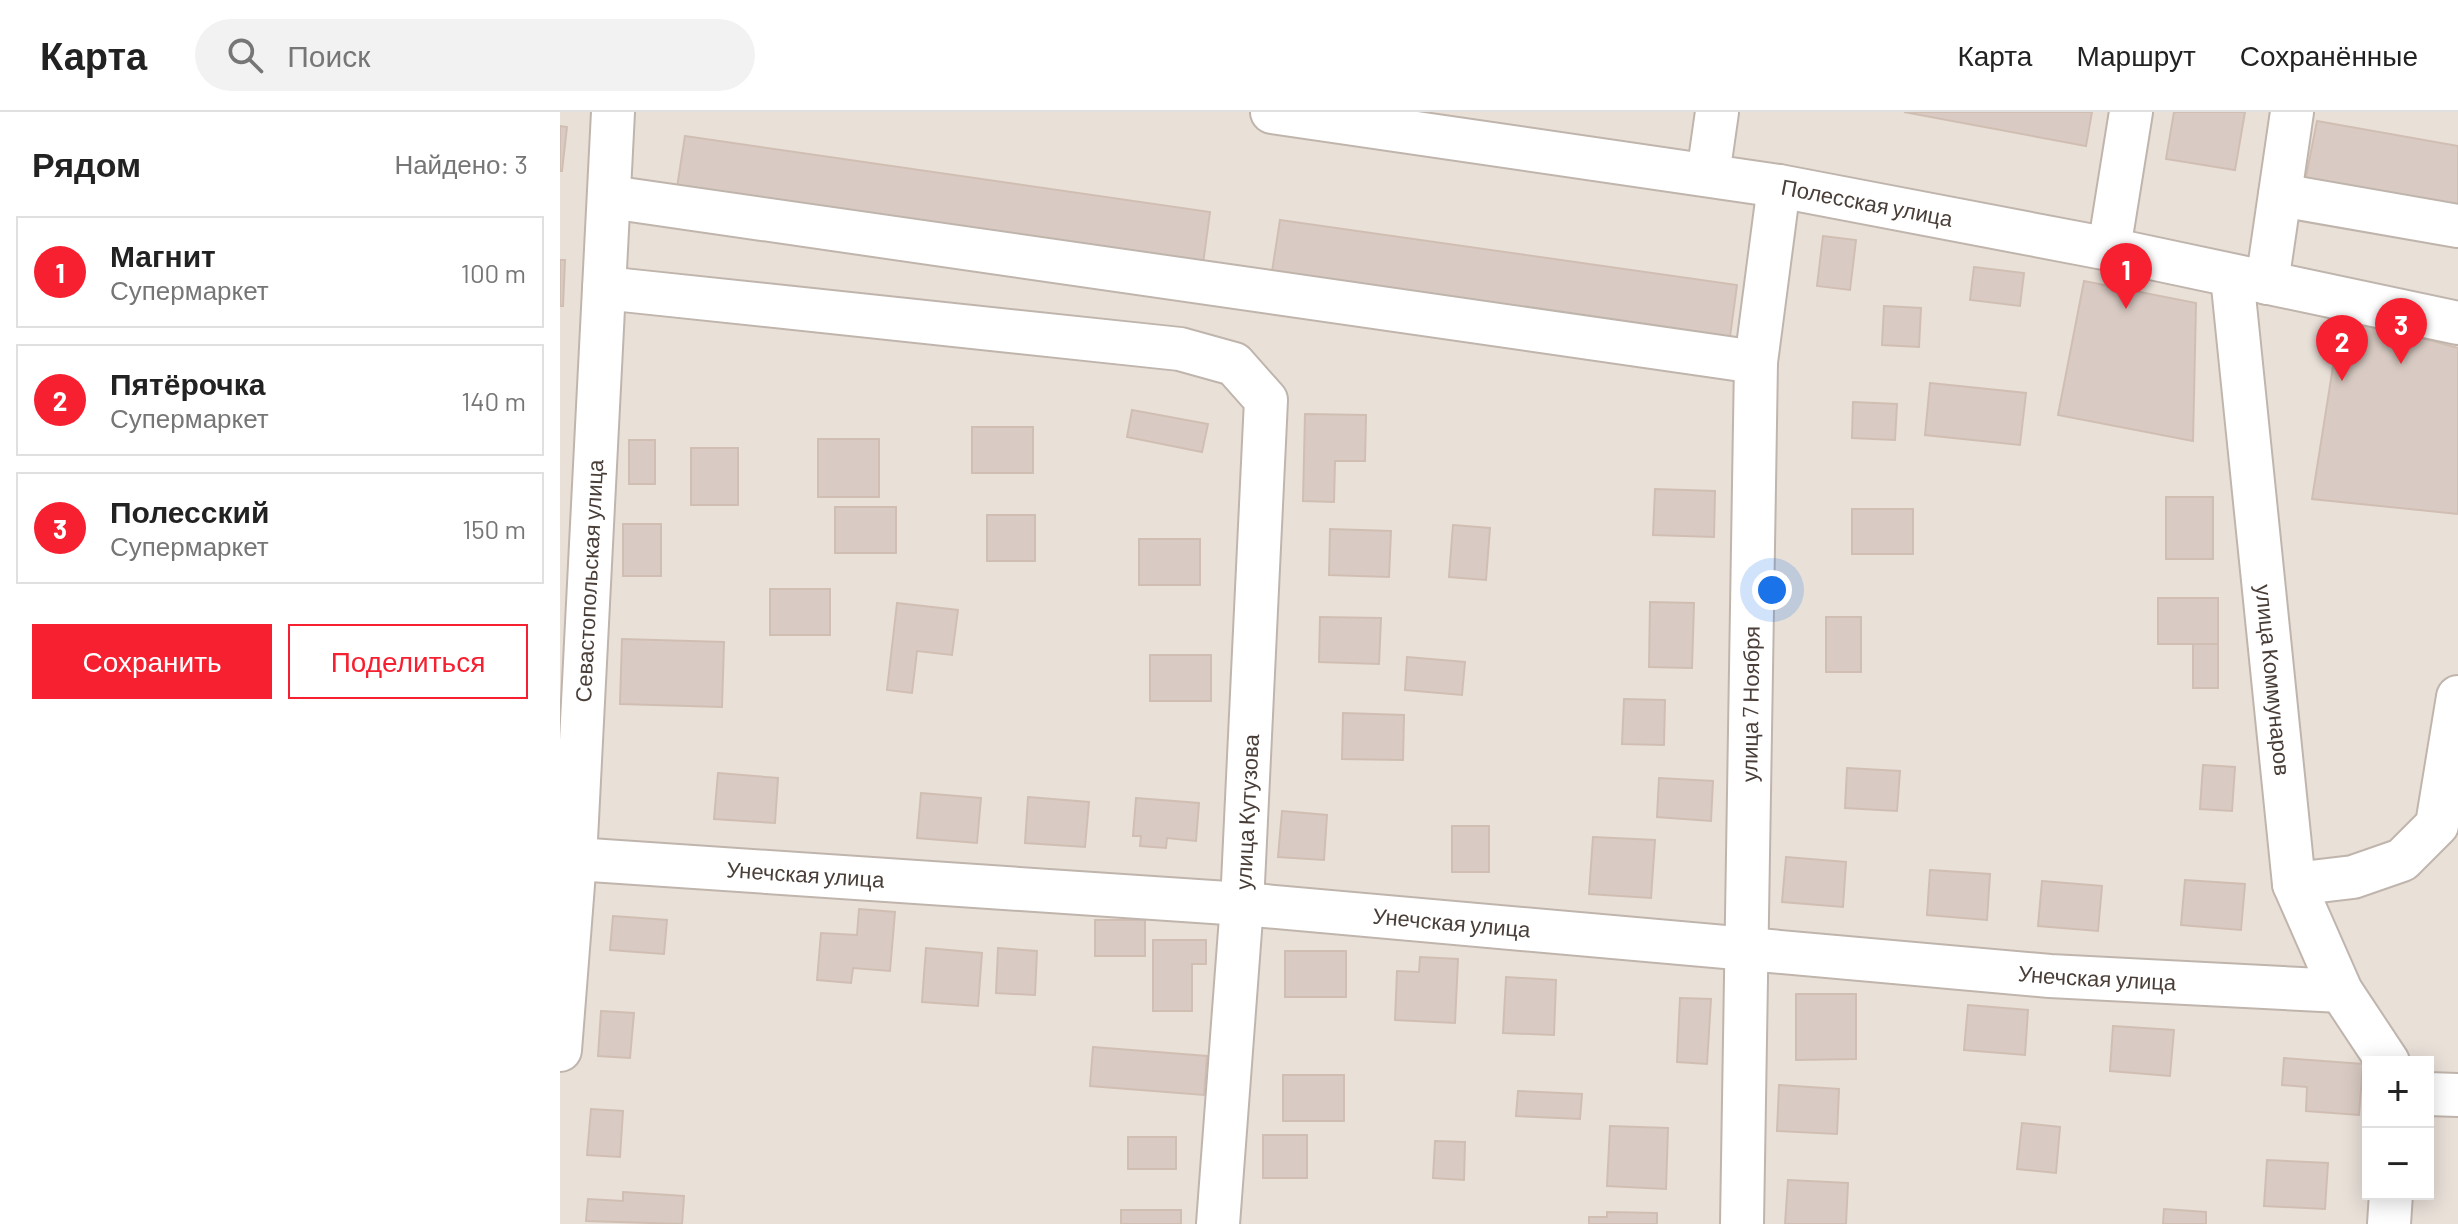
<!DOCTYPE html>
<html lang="ru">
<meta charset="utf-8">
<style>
:root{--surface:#fff;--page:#f2f2f2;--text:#222;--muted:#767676;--line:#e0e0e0;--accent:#f62031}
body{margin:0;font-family:Barlow,sans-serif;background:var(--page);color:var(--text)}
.controls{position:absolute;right:24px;bottom:24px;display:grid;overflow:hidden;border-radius:0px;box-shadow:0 4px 20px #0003}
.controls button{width:72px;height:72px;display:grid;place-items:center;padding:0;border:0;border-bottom:2px solid var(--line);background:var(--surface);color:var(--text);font:40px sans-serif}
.you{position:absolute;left:1212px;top:478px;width:28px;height:28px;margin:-20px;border:6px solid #fff;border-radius:50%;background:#1a73e8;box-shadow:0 0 0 12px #1a73e833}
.badge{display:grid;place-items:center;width:52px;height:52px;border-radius:50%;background:var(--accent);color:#fff;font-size:26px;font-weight:700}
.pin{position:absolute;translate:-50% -66px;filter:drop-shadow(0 2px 4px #0008)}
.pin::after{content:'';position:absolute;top:42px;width:28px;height:24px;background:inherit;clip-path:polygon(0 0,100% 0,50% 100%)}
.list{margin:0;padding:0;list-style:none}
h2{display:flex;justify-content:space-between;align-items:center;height:104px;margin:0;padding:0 32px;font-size:34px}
h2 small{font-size:26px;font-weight:400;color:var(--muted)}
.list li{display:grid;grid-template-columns:52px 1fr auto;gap:24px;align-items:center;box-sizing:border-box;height:112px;margin:0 16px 16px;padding:0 16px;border:2px solid var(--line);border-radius:0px}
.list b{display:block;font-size:30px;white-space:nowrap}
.list p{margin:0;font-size:26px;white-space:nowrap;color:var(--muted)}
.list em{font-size:26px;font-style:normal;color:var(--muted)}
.actions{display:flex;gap:16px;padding:24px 32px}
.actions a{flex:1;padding:18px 0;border:2px solid var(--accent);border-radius:0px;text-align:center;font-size:28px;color:var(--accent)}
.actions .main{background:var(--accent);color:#fff}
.icon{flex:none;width:44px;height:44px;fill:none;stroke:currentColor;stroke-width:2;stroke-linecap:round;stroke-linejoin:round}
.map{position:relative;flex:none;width:1898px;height:1112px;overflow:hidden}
header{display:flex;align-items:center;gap:48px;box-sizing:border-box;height:112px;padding:0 40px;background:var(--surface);border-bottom:2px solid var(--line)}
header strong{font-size:38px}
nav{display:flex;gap:44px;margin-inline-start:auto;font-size:28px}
.search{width:560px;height:72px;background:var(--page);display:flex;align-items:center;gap:20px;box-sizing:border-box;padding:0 28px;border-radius:44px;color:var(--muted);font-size:30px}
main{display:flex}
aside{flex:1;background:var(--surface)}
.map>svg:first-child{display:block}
.residential{fill:#e9e0d8;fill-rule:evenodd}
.building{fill:#d9cbc3;stroke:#d1beb3;stroke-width:2}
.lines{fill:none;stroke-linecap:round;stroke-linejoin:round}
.minor-casing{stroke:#c0b5ad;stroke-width:46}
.minor{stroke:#fff;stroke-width:42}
.labels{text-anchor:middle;stroke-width:8;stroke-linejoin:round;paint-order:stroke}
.street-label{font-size:22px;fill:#493e38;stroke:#fff}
</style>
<header>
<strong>Карта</strong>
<div class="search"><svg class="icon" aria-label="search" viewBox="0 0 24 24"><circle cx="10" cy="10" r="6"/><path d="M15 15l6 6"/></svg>Поиск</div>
<nav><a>Карта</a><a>Маршрут</a><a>Сохранённые</a></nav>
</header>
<main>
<aside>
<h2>Рядом<small>Найдено: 3</small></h2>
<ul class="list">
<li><span class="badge">1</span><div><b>Магнит</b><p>Супермаркет</p></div><em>100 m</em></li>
<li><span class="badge">2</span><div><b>Пятёрочка</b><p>Супермаркет</p></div><em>140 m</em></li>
<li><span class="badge">3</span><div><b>Полесский</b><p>Супермаркет</p></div><em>150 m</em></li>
</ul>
<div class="actions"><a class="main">Сохранить</a><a>Поделиться</a></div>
</aside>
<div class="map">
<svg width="1898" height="1112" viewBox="0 0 1898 1112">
<rect width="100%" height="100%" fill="#f5efea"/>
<path class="residential" d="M0,0H1898V1112H0ZM1808,950H1868V1082H1808Z"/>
<g class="building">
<polygon points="1344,0 1532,0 1526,34"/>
<polygon points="1614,0 1685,0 1675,58 1606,47"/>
<polygon points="1757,9 1898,34 1898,95 1745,70"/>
<polygon points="0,14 7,15 2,59 0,59"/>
<polygon points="125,24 650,100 642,159 116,82"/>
<polygon points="720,108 1177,173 1169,232 711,166"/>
<polygon points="1263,124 1296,128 1290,178 1257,174"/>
<polygon points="0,148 5,148 3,194 0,194"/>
<polygon points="1414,155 1464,161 1460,194 1410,188"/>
<polygon points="1524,169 1636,191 1633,329 1498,303"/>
<polygon points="1324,194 1361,196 1359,235 1322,233"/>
<polygon points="1781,204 1898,236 1898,402 1752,387"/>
<polygon points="1370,271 1466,281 1460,333 1365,323"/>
<polygon points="1293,290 1337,292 1335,328 1292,326"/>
<polygon points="572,298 648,312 642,340 567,325"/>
<polygon points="745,302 806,303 805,349 775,349 774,390 743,389"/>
<rect x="412" y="315" width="61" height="46"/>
<rect x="258" y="327" width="61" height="58"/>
<rect x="69" y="328" width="26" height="44"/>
<rect x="131" y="336" width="47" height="57"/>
<polygon points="1095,377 1155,379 1154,425 1093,423"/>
<rect x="1606" y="385" width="47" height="62"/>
<rect x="275" y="395" width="61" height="46"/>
<rect x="1292" y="397" width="61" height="45"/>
<rect x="427" y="403" width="48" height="46"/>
<rect x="63" y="412" width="38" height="52"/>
<polygon points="893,413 930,416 926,468 889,465"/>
<polygon points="770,417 831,419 829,465 769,463"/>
<rect x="579" y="427" width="61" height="46"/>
<rect x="210" y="477" width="60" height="46"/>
<rect x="1598" y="486" width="60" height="46"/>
<polygon points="1090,490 1134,491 1132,556 1089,555"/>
<polygon points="337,491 398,498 392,543 357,539 352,581 327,578"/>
<polygon points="760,505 821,506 819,552 759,550"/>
<rect x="1266" y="505" width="35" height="55"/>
<polygon points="62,527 164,530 162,595 60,592"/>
<rect x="1633" y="532" width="25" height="44"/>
<rect x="590" y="543" width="61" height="46"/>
<polygon points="847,545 905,550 902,583 845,578"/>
<polygon points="1064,587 1105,588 1104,633 1062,632"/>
<polygon points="783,601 844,603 843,648 782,647"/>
<polygon points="1643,653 1675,655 1672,699 1640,697"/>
<polygon points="1287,656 1340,659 1337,699 1285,696"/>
<polygon points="158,661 218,666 215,711 154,707"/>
<polygon points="1099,666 1153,669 1151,709 1097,705"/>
<polygon points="361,681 421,686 417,731 357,726"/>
<polygon points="468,685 529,690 525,735 465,731"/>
<polygon points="576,686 639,691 636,729 607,726 606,736 580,734 581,724 573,724"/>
<polygon points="722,699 767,703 764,748 718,745"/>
<rect x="892" y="714" width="37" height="46"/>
<polygon points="1033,725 1095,728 1091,786 1029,782"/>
<polygon points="1226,745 1286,750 1283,795 1222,790"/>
<polygon points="1370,758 1430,762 1427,808 1367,803"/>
<polygon points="1625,768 1685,772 1681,818 1621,813"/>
<polygon points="1482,769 1542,774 1538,819 1478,814"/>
<polygon points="299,797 335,800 330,859 293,856 291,871 257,868 261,821 297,823"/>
<polygon points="53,804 107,808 104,842 50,838"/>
<rect x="535" y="808" width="50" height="36"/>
<polygon points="593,828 646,828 646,852 632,852 632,899 593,899"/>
<polygon points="366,836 422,841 418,894 362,890"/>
<polygon points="438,836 477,839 475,883 436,881"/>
<rect x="725" y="839" width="61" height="46"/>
<polygon points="860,845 898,847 895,911 835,908 837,859 859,860"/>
<polygon points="946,865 996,868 994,923 943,921"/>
<polygon points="1236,882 1296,882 1296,947 1236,948"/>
<polygon points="1120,886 1151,887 1147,952 1117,950"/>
<polygon points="1408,893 1468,898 1465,943 1404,938"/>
<polygon points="41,899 74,901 70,946 38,944"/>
<polygon points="1553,914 1614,918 1610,964 1550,959"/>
<polygon points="533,935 647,944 644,983 530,974"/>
<polygon points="1724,946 1803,952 1799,1003 1746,999 1747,975 1722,973"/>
<rect x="723" y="963" width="61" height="46"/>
<polygon points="1219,973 1279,977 1277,1022 1217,1019"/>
<polygon points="958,979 1022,982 1020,1007 956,1004"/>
<polygon points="31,997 63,999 60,1045 27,1043"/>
<polygon points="1462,1011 1500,1015 1496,1061 1457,1057"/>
<polygon points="1050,1014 1108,1016 1106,1077 1047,1074"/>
<rect x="703" y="1023" width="44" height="43"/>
<rect x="568" y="1025" width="48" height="32"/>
<polygon points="875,1029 905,1030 904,1068 873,1066"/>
<polygon points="1707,1048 1768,1051 1765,1097 1704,1094"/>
<polygon points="1228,1068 1288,1071 1286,1112 1225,1112"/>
<polygon points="63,1080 124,1084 122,1112 26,1109 28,1087 63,1089"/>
<polygon points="1604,1097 1646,1100 1646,1112 1603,1112"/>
<rect x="561" y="1098" width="60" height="14"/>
<polygon points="1047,1100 1097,1101 1097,1112 1029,1112 1029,1105 1047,1105"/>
</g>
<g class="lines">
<g class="minor-casing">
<g id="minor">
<path id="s1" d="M712,0L1219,74L1549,137L1898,211"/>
<polyline points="1148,63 1157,0"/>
<polyline points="1720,83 1898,114"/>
<polyline points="50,85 1196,250"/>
<polyline points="1549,137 1571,0"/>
<path id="s2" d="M1672,164L1734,772L1781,879L1828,950"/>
<polyline points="1707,171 1732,0"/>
<polyline points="44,176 620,237 674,252 706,288 682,792 658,1112"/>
<path id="s3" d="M0,746L682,792L1490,864L1781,879"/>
<polyline points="1734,772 1793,765 1842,748 1877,713 1898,585"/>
<path id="s4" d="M0,938L15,747L53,0"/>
<polyline points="1868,982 1898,983"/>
<path id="s5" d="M1182,1112L1196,250L1219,74"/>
<polyline points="1829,1112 1831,1082"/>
</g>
</g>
<use href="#minor" class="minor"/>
</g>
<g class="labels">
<g class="street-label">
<text dy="8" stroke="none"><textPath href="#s1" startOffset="602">Полесская улица</textPath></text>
<text dy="8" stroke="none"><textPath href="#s4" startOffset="470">Севастопольская улица</textPath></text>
<text dy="8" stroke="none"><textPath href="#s2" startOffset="406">улица Коммунаров</textPath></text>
<text dy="8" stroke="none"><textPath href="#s5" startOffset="520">улица 7 Ноября</textPath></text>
<text transform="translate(687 700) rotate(-87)" y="8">улица Кутузова</text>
<text dy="8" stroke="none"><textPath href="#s3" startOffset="246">Унечская улица</textPath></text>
<text dy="8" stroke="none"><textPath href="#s3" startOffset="894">Унечская улица</textPath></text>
<text dy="8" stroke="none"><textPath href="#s3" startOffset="1542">Унечская улица</textPath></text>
</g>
</g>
</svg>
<div class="controls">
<button>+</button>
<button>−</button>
</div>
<div class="you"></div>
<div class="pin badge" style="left:1566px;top:197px">1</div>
<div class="pin badge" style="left:1782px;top:269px">2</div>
<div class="pin badge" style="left:1841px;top:252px">3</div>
</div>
</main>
